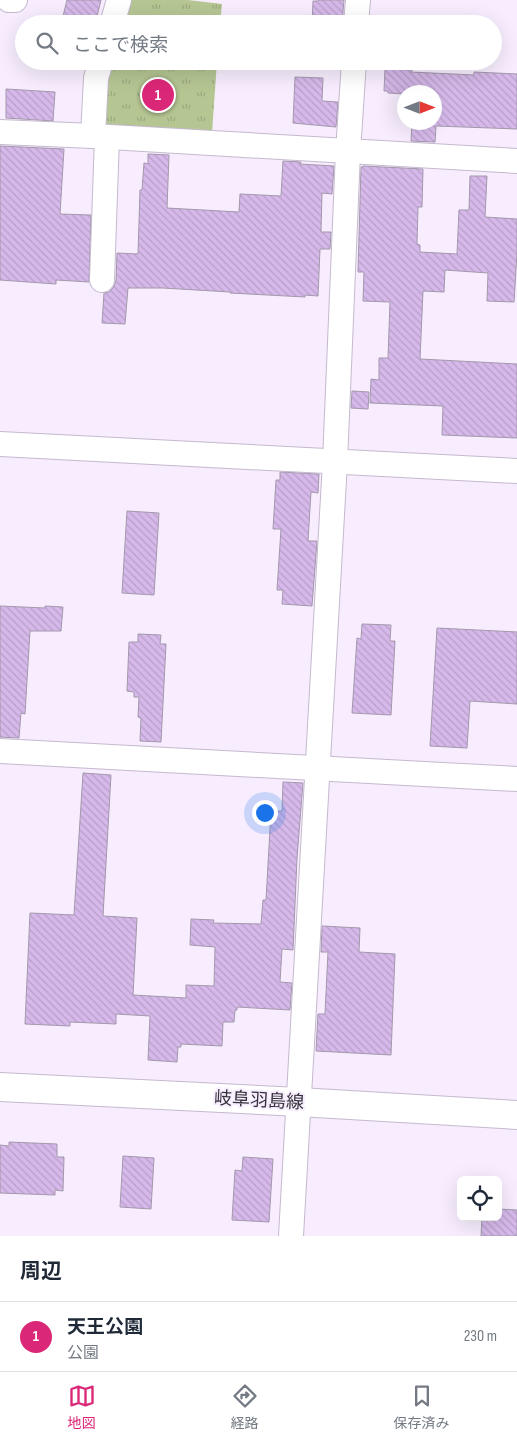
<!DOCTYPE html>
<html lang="ja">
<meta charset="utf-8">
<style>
:root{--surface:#fff;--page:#f6f6f7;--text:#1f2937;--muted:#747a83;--line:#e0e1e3;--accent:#db2777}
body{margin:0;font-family:"Sofia Sans Condensed","Noto Sans JP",sans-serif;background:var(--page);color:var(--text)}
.controls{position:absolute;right:15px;bottom:15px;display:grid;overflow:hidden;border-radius:8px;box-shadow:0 5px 20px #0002}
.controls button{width:45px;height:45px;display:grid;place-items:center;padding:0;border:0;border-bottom:1px solid var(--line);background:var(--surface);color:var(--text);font:25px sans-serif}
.compass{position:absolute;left:397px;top:85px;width:45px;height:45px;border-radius:50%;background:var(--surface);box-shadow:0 5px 20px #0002;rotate:90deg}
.you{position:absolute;left:264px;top:812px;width:18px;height:18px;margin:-12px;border:4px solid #fff;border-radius:50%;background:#1a73e8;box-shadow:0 0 0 8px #1a73e833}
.badge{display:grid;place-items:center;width:32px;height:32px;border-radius:50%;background:var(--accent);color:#fff;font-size:16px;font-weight:700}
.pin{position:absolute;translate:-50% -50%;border:2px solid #fff;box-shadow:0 1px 5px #0006}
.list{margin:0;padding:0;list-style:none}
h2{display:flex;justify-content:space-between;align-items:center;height:65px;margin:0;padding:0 20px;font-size:21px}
h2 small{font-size:16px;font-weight:400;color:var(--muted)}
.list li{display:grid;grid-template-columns:32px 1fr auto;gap:15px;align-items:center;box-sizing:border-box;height:70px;padding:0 20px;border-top:1px solid var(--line)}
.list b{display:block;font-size:19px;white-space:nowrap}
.list p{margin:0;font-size:16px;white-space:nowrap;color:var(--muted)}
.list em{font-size:16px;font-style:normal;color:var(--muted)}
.icon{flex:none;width:28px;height:28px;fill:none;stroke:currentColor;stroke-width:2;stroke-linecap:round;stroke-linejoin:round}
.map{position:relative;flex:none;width:517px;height:1236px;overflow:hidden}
.search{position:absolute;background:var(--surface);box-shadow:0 5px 20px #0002;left:15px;right:15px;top:15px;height:55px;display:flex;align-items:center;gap:12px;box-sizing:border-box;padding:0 18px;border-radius:28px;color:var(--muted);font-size:19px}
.sheet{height:135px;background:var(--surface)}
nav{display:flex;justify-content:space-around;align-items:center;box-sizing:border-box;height:70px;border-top:1px solid var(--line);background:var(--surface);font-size:14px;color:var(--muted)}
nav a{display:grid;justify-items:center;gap:2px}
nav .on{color:var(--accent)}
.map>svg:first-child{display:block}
.park{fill:url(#park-tufts)}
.building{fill:url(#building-back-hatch);stroke:#a398ac}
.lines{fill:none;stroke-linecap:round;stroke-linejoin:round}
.street-casing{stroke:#c5b9ce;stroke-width:26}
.secondary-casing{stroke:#c5b9ce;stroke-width:30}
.street{stroke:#fff;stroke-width:24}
.secondary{stroke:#fff;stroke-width:28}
.labels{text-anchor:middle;stroke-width:4;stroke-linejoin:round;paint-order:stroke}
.street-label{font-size:18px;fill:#343038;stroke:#f7edfe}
</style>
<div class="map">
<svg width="517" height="1236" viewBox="0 0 517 1236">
<defs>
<pattern id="park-tufts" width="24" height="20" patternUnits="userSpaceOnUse" patternTransform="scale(1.25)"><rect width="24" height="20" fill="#b5c693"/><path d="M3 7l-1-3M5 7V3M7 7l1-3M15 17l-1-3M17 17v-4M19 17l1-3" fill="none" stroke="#9caa80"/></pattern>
<pattern id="building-back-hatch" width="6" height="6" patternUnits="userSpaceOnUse" patternTransform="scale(1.25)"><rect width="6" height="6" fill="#d6b9ea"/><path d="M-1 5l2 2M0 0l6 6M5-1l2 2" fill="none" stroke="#b89fc9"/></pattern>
</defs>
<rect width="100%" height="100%" fill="#f7edfe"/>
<g class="park">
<polygon points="125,0 188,0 222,4 220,24 117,24"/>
<polygon points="106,61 217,61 212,133 100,125"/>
</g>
<g class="building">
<polygon points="67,0 101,0 95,24 61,24"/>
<polygon points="319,0 344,0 342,24 312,24 313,1 318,1"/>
<polygon points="385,69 412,70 411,72 474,75 474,72 517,74 517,129 436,126 435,142 411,141 412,122 434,122 434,92 404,92 404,94 388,93 388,91 384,91"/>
<polygon points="295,77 323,78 322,101 338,102 336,127 293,123"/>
<polygon points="6,89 55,92 53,121 6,118"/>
<polygon points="0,146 64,149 60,214 91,215 89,282 56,280 56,284 0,280"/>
<polygon points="148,154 169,155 167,208 239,212 240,194 281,196 283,161 301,162 300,164 334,166 332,194 322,193 321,232 331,232 330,249 320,249 318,296 305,295 305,297 230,293 230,292 163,288 128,288 125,324 102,323 104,293 109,292 113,288 116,281 117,253 138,254 140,190 142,190 144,163 148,164"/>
<polygon points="363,166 423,169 422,207 418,207 417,244 420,245 420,252 457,254 459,210 469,210 470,176 487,176 485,217 517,219 517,253 514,302 487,301 488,273 445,270 444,292 423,291 420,359 517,364 517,438 442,435 443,406 370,403 371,379 379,380 379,358 388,358 390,302 363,301 364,272 358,272 361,167 363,167"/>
<polygon points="352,391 369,392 368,409 351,408"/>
<polygon points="280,472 319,474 318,493 311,492 308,541 317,541 312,606 282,604 283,590 277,590 281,529 273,529 276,480 280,480"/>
<polygon points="127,511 159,513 154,595 122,593"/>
<polygon points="0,606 45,608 45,606 63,607 61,631 30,631 25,714 21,713 19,738 0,737"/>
<polygon points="362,624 391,625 390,641 395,641 391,715 352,713 357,638 361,639"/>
<polygon points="437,628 517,632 517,704 470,701 467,748 430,746"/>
<polygon points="138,634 161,635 160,644 166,644 161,742 140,741 141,718 138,717 139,697 134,697 134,692 127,691 129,642 138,642"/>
<polygon points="83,773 111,775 103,916 137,918 133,995 186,998 186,985 214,986 215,947 190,945 191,919 214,920 213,923 261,924 263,900 266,900 271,811 282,811 283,782 303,783 297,858 293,950 282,949 280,982 292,983 290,1010 237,1007 237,1010 235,1010 234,1022 223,1022 222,1046 181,1044 181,1047 178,1047 177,1062 148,1060 150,1016 116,1014 116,1024 70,1022 70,1026 25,1024 30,913 74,915"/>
<polygon points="322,926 360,928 359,952 395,954 391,1055 316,1051 318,1014 325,1014 328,952 321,952"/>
<polygon points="9,1142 57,1144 57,1157 64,1157 63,1191 55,1190 55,1195 0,1193 0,1145 9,1146"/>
<polygon points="123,1156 154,1158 151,1209 120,1207"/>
<polygon points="243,1157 273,1159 269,1222 232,1220 235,1170 242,1171"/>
<polygon points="498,1209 517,1210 517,1236 481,1236 482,1217 498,1217"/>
</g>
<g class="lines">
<g class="street-casing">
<g id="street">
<polyline points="9,0 15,0"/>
<polyline points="112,24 119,0"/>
<polyline points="356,24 358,0"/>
<polyline points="0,132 93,136 517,161"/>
<polyline points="93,136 96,78 101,61"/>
<polyline points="102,280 107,137"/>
<polyline points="0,444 517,471"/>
<polyline points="0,751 517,779"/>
<polyline points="291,1236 335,462 348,152 354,61"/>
</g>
</g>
<g class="secondary-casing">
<polyline id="secondary" points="0,1087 299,1102 517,1115"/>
</g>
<use href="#street" class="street"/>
<use href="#secondary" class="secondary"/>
</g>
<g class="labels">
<g class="street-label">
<text transform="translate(259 1100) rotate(3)" y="6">岐阜羽島線</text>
</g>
</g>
</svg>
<div class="controls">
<button><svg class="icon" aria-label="locate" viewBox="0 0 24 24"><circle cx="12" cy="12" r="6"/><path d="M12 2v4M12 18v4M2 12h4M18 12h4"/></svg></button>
</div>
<svg class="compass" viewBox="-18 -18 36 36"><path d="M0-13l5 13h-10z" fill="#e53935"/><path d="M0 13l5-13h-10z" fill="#747a83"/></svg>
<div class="you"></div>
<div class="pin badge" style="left:158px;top:95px">1</div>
<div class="search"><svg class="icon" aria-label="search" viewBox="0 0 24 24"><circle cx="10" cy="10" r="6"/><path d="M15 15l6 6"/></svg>ここで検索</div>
</div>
<section class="sheet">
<h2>周辺<small></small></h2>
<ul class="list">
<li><span class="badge">1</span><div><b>天王公園</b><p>公園</p></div><em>230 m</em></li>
</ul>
</section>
<nav>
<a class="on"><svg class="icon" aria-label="map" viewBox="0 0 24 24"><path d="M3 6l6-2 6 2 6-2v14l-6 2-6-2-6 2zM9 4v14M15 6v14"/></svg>地図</a>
<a><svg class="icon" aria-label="directions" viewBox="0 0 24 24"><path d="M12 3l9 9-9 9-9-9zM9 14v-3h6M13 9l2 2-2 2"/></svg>経路</a>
<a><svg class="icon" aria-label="saved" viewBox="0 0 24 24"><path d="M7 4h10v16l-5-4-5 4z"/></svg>保存済み</a>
</nav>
